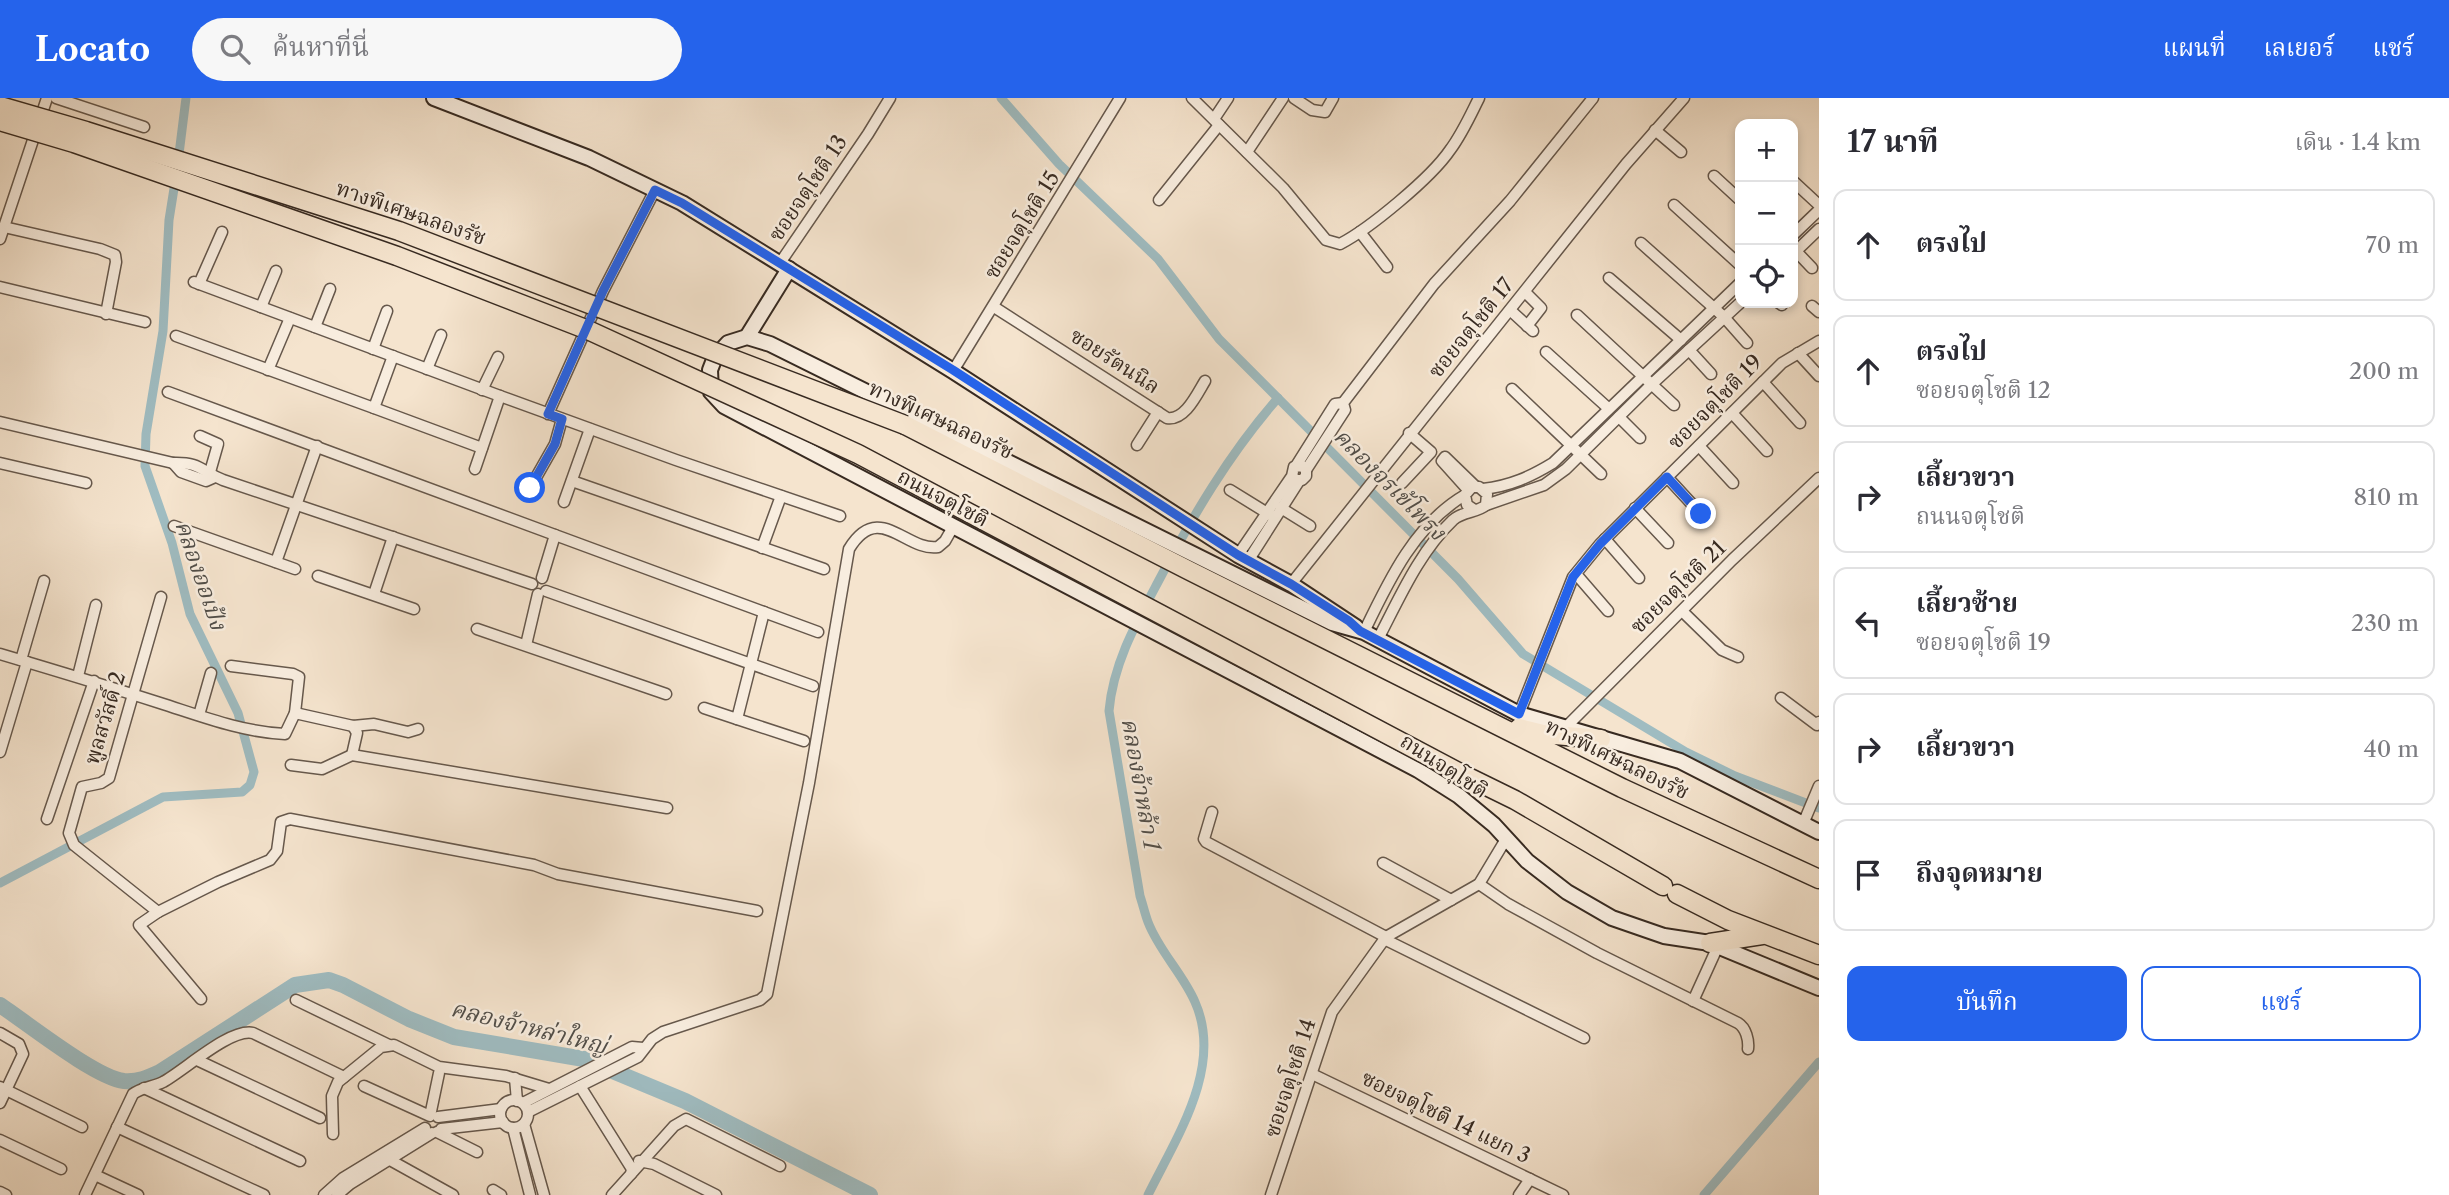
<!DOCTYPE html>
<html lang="th">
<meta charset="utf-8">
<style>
:root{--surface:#fff;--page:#f7f7f7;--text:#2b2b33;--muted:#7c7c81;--line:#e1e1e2;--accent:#2563eb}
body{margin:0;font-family:"Libre Caslon Text","Noto Serif Thai",serif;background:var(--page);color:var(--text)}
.controls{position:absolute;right:21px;top:21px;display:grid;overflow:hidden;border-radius:14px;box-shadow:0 4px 10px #0003}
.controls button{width:63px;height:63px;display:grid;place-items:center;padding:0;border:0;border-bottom:2px solid var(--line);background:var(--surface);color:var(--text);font:35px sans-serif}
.stop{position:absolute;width:21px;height:21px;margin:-16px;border:5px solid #2563eb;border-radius:50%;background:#fff}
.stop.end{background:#2563eb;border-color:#fff;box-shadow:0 2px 7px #0008}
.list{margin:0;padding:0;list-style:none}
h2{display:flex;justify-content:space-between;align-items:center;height:91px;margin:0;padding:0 28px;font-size:30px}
h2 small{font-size:23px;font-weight:400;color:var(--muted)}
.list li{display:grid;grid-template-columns:46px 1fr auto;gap:21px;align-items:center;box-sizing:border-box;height:112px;margin:0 14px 14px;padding:0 14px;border:2px solid var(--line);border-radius:14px}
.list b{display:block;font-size:26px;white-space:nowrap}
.list p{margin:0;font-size:23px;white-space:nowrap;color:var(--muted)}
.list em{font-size:23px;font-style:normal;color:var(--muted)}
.actions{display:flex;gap:14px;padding:21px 28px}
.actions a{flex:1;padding:16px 0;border:2px solid var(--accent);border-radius:14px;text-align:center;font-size:24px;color:var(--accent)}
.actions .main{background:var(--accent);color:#fff}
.icon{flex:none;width:38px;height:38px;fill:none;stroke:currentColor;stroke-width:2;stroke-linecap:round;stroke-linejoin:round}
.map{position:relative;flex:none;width:1819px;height:1097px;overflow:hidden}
header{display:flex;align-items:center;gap:42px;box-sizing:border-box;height:98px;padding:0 35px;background:var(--accent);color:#fff}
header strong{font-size:33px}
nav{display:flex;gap:38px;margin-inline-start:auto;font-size:24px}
.search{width:490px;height:63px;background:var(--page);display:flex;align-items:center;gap:18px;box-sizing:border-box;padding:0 24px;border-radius:38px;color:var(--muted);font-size:26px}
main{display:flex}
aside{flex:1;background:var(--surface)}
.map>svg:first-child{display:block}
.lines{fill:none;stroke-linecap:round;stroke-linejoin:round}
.canal{stroke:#9fbcc1;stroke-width:9}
.river{stroke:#9fbcc1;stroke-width:16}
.street-casing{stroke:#66584c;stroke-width:13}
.secondary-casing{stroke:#372a21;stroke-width:18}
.highway-casing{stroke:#372a21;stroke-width:21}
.street{stroke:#f8eddf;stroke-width:10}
.secondary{stroke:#f8eddf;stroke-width:14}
.highway{stroke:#f5e4ce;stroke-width:18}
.highway-bridge-casing{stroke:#372a21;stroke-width:21;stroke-linecap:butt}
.highway-bridge{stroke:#f5e4ce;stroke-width:18}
.route{stroke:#2563eb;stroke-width:9}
.labels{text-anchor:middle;stroke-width:5;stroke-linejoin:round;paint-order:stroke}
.street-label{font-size:21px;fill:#372a21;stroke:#f8eddf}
.water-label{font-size:23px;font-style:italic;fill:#514e49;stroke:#f8eddf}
</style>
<header>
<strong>Locato</strong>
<div class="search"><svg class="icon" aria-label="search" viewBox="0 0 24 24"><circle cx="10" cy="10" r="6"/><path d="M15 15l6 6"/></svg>ค้นหาที่นี่</div>
<nav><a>แผนที่</a><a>เลเยอร์</a><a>แชร์</a></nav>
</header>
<main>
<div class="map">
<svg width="1819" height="1097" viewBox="0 0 1819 1097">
<rect width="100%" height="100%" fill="#f5e4ce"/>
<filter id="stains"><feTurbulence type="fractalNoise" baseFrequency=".00286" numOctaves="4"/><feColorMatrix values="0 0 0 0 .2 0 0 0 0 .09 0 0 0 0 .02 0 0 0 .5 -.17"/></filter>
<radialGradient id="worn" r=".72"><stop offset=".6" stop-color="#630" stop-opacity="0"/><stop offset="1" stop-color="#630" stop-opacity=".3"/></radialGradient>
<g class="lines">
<g class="canal">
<polyline points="1001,0 1059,66 1158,161 1219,241 1458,481 1523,556 1686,654 1735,678 1819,710"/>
<polyline points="178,64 186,0"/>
<polyline points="0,785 163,699 242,694 250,687 254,674 238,615 190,516 172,445 145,368 146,336 163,233 169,122 176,78"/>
<path d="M1148,1097C1176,1040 1224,969 1195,904C1183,876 1159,853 1148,824C1145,816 1143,807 1140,798L1109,613C1113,566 1136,525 1158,484C1192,419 1229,356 1278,300"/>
<polyline points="1704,1097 1819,964"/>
</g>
<path class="river" d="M0,907C27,925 96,980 124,983C138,984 147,980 160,974L295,887L329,882L343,887L409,921L454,939L584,961L685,1003L870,1097"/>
<g class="street-casing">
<g id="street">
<polyline points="56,0 144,29"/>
<path d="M1192,0L1283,90L1326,142L1340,146C1369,131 1431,80 1450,52C1462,36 1470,18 1479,0"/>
<polyline points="1294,0 1312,12 1325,14 1333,0"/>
<polyline points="1214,21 1228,0"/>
<polyline points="1655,32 1681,54"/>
<polyline points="1247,54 1283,0"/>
<polyline points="1714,78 1740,102"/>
<polyline points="1793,83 1819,107"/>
<polyline points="1159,102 1219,27"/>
<polyline points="1674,107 1740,167"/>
<polyline points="4,129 100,151 115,157 116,164 106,216"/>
<polyline points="1360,134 1387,169"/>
<polyline points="1793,137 1819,112"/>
<polyline points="0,141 47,0"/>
<polyline points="1641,145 1724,219 1747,245"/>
<polyline points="1793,150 1812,170"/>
<polyline points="1793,156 1819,131"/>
<polyline points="780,165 868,36 890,0"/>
<polyline points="1609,180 1681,242"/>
<polyline points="194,184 500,298"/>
<polyline points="199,186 222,134"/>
<polyline points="0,189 145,224"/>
<polyline points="1525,194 1541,210 1527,228"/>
<polyline points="1779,205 1782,207"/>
<polyline points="1812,208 1819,214"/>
<polyline points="261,209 276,173"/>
<path d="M994,209L1167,320C1185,323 1197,296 1205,283"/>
<polyline points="1510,212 1533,233"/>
<polyline points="1577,217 1674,307"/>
<polyline points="315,229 330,191"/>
<polyline points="176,238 374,310"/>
<polyline points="373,251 387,213"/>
<polyline points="1689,252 1711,276"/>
<polyline points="1546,254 1608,310"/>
<polyline points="1798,255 1819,278"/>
<polyline points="393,258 374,310 482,350"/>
<polyline points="427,271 441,237"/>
<polyline points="268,272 290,220"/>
<polyline points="953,273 1120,0"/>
<polyline points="1763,284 1800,325"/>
<polyline points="1512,291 1601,376"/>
<polyline points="482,292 498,259"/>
<polyline points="168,294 555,437 542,480"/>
<polyline points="1732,315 1767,353"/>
<polyline points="548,316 603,193 655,92"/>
<polyline points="1619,319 1640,340"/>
<path d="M0,324L173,365C200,364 201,373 223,382L532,486"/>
<polyline points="200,338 218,346 210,374"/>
<polyline points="1137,347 1158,314"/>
<polyline points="1699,348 1733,385"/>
<polyline points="0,365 86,385"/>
<polyline points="173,365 181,374 206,383 215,379"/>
<polyline points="1296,368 1335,306 1343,305"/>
<polyline points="475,371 500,298 676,362 840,418"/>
<polyline points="1306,372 1345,312 1343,305 1434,186 1510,103 1593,0"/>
<polyline points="1667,379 1701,416"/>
<polyline points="572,383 824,471"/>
<polyline points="1402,385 1431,354 1409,335"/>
<polyline points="530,390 555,346 562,321"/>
<path d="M1483,391C1510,388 1530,379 1553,365L1740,185"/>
<polyline points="1230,392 1272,418"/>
<polyline points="1468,392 1442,363 1445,359 1476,389"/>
<polyline points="564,404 590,331"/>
<polyline points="1486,407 1544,387 1566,371 1652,286 1740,205"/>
<polyline points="1281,410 1310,428"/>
<polyline points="1635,410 1668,445"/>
<polyline points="174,428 295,471"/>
<polyline points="555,437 818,534"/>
<polyline points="1605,441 1639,480"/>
<polyline points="762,450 781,398"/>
<polyline points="1238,457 1292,378 1294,369 1302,368 1306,372 1306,378 1302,382 1296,382 1292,378"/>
<polyline points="1248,463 1299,383"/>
<polyline points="276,464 317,348"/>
<polyline points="1576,476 1608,513"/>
<polyline points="318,478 414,511"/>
<polyline points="1291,486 1626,66 1684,0"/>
<polyline points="546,493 813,588"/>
<polyline points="374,496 393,439"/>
<polyline points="161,499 109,680 101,685 82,689 69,735 74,747 158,814 218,784 270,762 277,753 281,724 290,721 534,767 558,776 757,813"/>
<polyline points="1682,513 1722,552 1738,559"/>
<polyline points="477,531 666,596"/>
<path d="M1364,534C1388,484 1415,426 1465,397"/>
<path d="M1378,541C1399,501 1419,454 1453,422C1463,413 1477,415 1486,407L1487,396L1479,389H1472L1465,397L1467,407L1473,411"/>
<polyline points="526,547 538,496"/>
<path d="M0,556C54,572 107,588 160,605C201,618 242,634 285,636L295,615L299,579L293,576L231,568"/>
<polyline points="21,562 44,483"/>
<polyline points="78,578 96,507"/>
<polyline points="1781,600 1817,627 1819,624"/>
<polyline points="704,610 737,621 764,514"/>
<polyline points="295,615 353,628 374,626 408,634 418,631"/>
<polyline points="1519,616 1573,479 1600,446 1782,265 1819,243"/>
<polyline points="199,617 211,575"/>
<polyline points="737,621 804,643"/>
<polyline points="1567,628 1732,462 1819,380"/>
<polyline points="0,654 27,564"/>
<polyline points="352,657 357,635 353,628"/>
<polyline points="291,667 322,671 352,657 667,710"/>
<polyline points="1212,714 1204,741 1206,744 1386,839"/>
<polyline points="47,721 94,583"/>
<polyline points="1803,726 1819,688"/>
<polyline points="1383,765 1451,802"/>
<path d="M1479,786L1508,806L1597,855L1738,925C1746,930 1749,942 1748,951"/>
<polyline points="158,814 139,827 201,901"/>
<polyline points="1384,841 1584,940"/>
<polyline points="296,902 389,947"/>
<polyline points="1693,903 1718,848"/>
<polyline points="0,935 19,946 23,956 0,1005"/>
<polyline points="197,962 320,1020"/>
<polyline points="1312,976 1563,1097"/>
<polyline points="515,980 517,1003"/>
<polyline points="364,988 430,1018 439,975"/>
<polyline points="580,988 632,1071 631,1076 612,1097"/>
<polyline points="0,989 82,1029"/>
<polyline points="144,990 300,1063"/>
<circle cx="514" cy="1016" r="14"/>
<polyline points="523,1005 632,949 643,950"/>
<path d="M528,1014L638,959L652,941L663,934L760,902L767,896L809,685L849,451C879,402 906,454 938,449L945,443L953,429"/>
<polyline points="438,1019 501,1011"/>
<polyline points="524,1026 544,1097"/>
<polyline points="117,1029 264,1097"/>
<polyline points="513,1030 530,1097"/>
<polyline points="441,1031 503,1024"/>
<polyline points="437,1034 477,1054"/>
<polyline points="333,1036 332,998 338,984 381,949 394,947 439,969 506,978 549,991"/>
<polyline points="0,1042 61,1071"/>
<polyline points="388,1058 390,1062 453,1097"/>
<polyline points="639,1063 654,1066 716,1097"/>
<polyline points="631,1076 674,1028 686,1021 780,1068"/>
<polyline points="95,1077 138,1097"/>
<polyline points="493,1092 501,1097"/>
<polyline points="0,1094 6,1097"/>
<path d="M85,1097L133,996C142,989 153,989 163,984C185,972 230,930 253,935L344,979"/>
<polyline points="324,1097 343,1080 425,1030"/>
<polyline points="337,1097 350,1086 432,1035"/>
<polyline points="1271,1097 1332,914 1386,839 1479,786 1506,741"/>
<polyline points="1519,1097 1530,1081"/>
</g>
</g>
<g class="secondary-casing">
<g id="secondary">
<polyline points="434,0 589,60 682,105 953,273 1238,457 1291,486 1356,529"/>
<polyline points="747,239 789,171"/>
<polyline points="1819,734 1680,663 1519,616 1364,534 1332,525 770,246 747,239 728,245 715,259 710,272 711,294 724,308 1418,672 1459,698 1494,727 1527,763 1567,794 1612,820 1664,838 1710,845 1819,890"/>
</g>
</g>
<g class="highway-casing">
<g id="highway">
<polyline points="905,327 1188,472 1622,690 1819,781"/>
<polyline points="1519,630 1543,636 1601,641"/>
<polyline points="1460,675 1515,702 1663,788"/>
<polyline points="1677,796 1728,822 1819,857"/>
<polyline points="1710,845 1762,837"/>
</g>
</g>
<use href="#street" class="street"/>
<use href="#secondary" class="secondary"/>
<use href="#highway" class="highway"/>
<g class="highway-bridge-casing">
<g id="highway-bridge">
<polyline points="0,8 86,33 399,133 905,327"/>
<polyline points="0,23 74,45 397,158 588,232 858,356 1460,675"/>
</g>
</g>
<use href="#highway-bridge" class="highway-bridge"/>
</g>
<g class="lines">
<polyline class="route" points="530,390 555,346 562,321 548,316 603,193 655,92 682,105 953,272 1238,457 1291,486 1349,523 1360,533 1519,616 1573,479 1600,446 1667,379 1701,416"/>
</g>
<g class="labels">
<g class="street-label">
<text transform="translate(808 90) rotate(-56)" y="7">ซอยจตุโชติ 13</text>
<text transform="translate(411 115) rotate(19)" y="7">ทางพิเศษฉลองรัช</text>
<text transform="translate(1022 127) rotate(-58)" y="7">ซอยจตุโชติ 15</text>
<text transform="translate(1471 230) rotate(-51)" y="7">ซอยจตุโชติ 17</text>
<text transform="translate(1115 263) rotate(33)" y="7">ซอยรัตนนิล</text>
<text transform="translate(1715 304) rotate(-45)" y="7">ซอยจตุโชติ 19</text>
<text transform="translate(941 322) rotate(25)" y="7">ทางพิเศษฉลองรัช</text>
<text transform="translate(943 400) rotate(28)" y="7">ถนนจตุโชติ</text>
<text transform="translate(1678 489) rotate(-44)" y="7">ซอยจตุโชติ 21</text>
<text transform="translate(105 620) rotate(-73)" y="7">พูลสวัสดิ์ 2</text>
<text transform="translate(1617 661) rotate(26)" y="7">ทางพิเศษฉลองรัช</text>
<text transform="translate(1444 668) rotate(33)" y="7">ถนนจตุโชติ</text>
<text transform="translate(1290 980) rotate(-72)" y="7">ซอยจตุโชติ 14</text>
<text transform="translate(1446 1019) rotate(26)" y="7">ซอยจตุโชติ 14 แยก 3</text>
</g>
<g class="water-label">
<text transform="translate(1390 386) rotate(45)" y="8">คลองจรเข้โพรง</text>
<text transform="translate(201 477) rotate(71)" y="8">คลองออเป้ง</text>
<text transform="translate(1141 686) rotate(80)" y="8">คลองจ้าหล้า 1</text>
<text transform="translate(529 929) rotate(14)" y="8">คลองจ้าหล่าใหญ่</text>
</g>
</g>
<rect width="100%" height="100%" filter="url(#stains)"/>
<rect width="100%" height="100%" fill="url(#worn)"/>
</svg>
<div class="controls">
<button>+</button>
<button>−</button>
<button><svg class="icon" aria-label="locate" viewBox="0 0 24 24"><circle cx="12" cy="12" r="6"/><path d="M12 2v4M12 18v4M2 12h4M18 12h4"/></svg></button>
</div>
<div class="stop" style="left:530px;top:390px"></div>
<div class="stop end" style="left:1701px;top:416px"></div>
</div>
<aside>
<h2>17 นาที<small>เดิน · 1.4 km</small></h2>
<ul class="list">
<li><svg class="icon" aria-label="ahead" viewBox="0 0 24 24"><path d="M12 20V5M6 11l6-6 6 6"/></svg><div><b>ตรงไป</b></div><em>70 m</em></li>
<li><svg class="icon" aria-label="ahead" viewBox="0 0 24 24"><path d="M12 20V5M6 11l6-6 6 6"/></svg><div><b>ตรงไป</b><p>ซอยจตุโชติ 12</p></div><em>200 m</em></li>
<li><svg class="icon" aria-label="right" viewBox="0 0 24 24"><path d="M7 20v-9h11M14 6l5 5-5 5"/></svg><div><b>เลี้ยวขวา</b><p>ถนนจตุโชติ</p></div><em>810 m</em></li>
<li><svg class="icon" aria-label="left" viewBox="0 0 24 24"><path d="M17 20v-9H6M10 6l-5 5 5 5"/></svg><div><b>เลี้ยวซ้าย</b><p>ซอยจตุโชติ 19</p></div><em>230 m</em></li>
<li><svg class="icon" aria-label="right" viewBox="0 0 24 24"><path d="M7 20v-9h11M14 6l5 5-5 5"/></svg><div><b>เลี้ยวขวา</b></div><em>40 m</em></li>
<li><svg class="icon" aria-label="arrive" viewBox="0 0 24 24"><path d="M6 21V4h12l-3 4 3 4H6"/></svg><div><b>ถึงจุดหมาย</b></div></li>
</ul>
<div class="actions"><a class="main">บันทึก</a><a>แชร์</a></div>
</aside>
</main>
